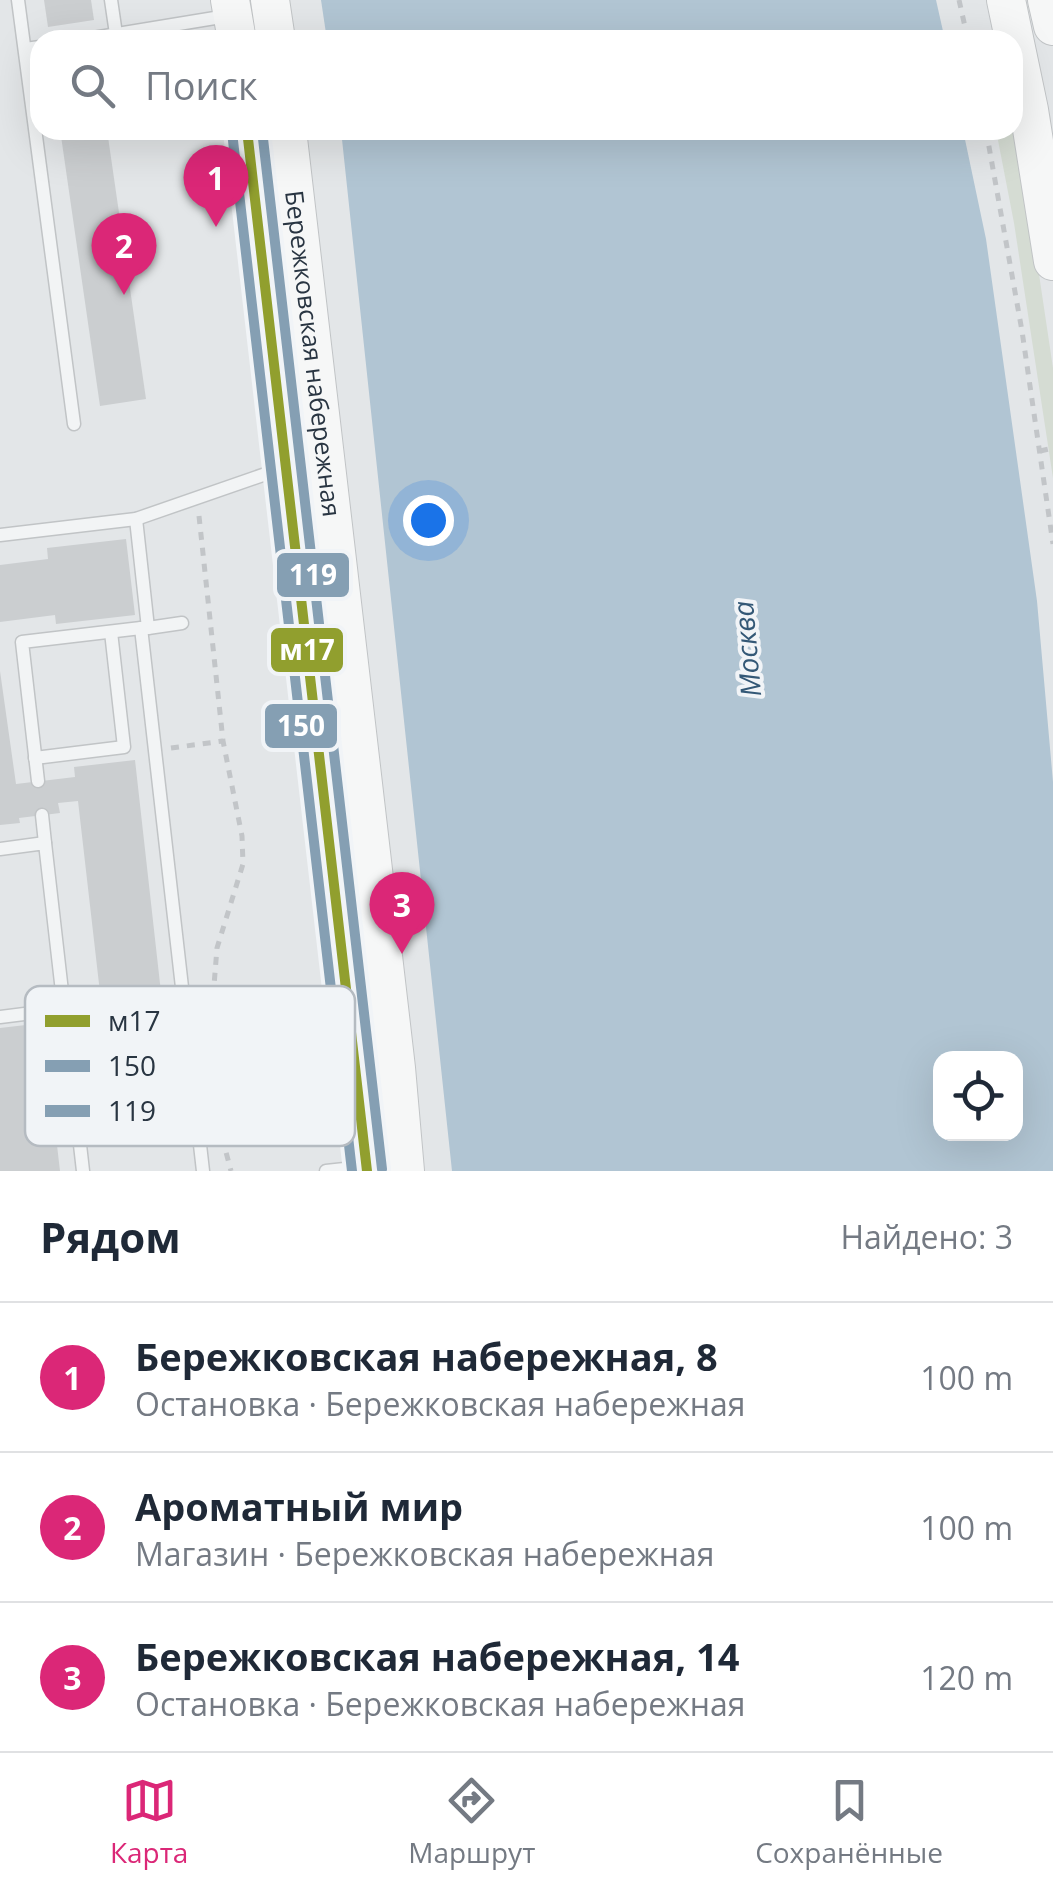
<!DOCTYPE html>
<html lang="ru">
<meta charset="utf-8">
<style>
:root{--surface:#fff;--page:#f2f2f3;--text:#1f2937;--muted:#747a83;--line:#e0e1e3;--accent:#db2777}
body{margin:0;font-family:"Open Sans",sans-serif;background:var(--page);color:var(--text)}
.controls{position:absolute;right:30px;bottom:30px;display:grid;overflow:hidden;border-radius:20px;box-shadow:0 10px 40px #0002}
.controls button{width:90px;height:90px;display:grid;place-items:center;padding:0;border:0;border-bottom:2px solid var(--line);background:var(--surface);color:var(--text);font:50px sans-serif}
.you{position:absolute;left:428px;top:520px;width:35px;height:35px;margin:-25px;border:8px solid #fff;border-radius:50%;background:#1a73e8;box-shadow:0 0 0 15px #1a73e833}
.badge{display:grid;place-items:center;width:65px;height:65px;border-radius:50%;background:var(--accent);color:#fff;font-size:32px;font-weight:700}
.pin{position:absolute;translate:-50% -82px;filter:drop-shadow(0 2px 5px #0008)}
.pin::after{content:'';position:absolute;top:52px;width:35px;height:30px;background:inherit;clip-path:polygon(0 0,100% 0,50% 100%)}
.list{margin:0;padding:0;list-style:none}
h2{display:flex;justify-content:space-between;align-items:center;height:130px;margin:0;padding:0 40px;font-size:42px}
h2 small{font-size:32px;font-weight:400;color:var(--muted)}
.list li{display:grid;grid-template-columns:65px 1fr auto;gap:30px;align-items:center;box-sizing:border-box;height:150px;padding:0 40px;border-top:2px solid var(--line)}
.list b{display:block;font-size:38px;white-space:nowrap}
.list p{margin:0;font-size:32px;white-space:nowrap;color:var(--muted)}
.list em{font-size:32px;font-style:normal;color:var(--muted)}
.icon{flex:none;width:55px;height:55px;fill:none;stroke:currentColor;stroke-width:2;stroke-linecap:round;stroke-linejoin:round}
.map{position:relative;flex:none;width:1053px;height:1171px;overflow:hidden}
.search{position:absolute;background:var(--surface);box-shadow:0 10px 40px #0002;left:30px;right:30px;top:30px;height:110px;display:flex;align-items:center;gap:25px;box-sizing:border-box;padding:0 35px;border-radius:30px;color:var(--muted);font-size:38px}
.sheet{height:580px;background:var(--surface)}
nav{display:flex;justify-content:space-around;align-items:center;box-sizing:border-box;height:140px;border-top:2px solid var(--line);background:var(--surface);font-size:28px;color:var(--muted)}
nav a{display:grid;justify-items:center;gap:5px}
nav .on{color:var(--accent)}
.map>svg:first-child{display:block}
.green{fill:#d5dcd3}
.water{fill:#b1c5d3;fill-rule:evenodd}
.building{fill:#cbced0}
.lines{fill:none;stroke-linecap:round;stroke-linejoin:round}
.lane-casing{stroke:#c1c4c6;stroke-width:15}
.secondary-casing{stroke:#c1c4c6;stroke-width:40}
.path{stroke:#c2c5c8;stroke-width:5;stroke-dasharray:8 8;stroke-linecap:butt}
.lane{stroke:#f2f4f5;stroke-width:12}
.secondary{stroke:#f6f7f7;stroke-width:38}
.bus-1-casing{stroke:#f1f4f7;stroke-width:18}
.bus-2-casing{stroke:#f1f4f7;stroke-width:18}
.bus-3-casing{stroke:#f1f4f7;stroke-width:18}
.bus-1{stroke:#919f2e;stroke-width:10}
.bus-2{stroke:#859fb3;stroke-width:10}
.bus-3{stroke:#859fb3;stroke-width:10}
.labels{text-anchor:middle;stroke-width:8;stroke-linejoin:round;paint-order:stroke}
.street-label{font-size:25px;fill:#293542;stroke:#f1f4f7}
.water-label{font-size:28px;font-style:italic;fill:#335876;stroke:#f1f4f7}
.key{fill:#f1f4f7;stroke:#b5bbc1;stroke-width:2.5}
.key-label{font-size:28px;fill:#293542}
.line-badge{stroke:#f1f4f7;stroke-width:4}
.badge-label{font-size:28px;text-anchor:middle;font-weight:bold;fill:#fff}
</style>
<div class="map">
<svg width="1053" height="1171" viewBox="0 0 1053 1171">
<rect width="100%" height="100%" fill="#e3e6e8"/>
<polygon class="green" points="1013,126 1030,214 1053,368 1053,478 1014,223 996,130 1013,130"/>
<g class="water">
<polygon points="321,0 936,0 945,40 327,40"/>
<path d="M341,130H963L986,239L1037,601L1053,782V1171H452ZM940,1058H1016V1134H940Z"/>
</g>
<g class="building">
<polygon points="44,0 91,0 94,20 48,27"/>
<polygon points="107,130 146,399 100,406 61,136"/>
<polygon points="126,539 135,615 56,624 55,615 0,622 0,565 48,559 47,548"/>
<polygon points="0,671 16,784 75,777 74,767 135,760 169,1064 109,1072 108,1062 48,1068 60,1171 0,1171 0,1028 43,1023 44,1030 86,1025 87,1039 105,1036 78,801 58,803 60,813 19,818 20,823 0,825"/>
</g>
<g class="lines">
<g class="lane-casing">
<g id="lane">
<polyline points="18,0 74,424"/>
<polyline points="111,0 116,34"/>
<polyline points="81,40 227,16"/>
<polyline points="25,49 40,47"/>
<polyline points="136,519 148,628 141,628 203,1171"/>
<polyline points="0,535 136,519 283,468"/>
<polyline points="148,628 182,623"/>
<polyline points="35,758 124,747 111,632"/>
<polyline points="38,781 22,642 141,628"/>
<polyline points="42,815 45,843"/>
<polyline points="0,849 45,843 64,1009 0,1017"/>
<polyline points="71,1066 83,1171"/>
<polyline points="193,1082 350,1064"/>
<polyline points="326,1171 363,1167"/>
</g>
</g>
<g class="secondary-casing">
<g id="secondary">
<polyline points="230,0 237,40"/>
<polyline points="270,0 276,40"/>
<polyline points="1006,0 1029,110 1053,261"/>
<polyline points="1047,0 1053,26"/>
<polyline points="247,130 367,1171"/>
<path id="s1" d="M287,130L396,1068L405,1171"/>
</g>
</g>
<g class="path">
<polyline points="959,0 968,40"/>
<polyline points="986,130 1022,331 1053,544"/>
<polyline points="1040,451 1053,448"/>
<polyline points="199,516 223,741 242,836 243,864 217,948 209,1048"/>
<polyline points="171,748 223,741"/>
<polyline points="218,1122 231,1171"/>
</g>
<use href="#lane" class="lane"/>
<use href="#secondary" class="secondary"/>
<g class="bus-1-casing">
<polyline id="bus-1" points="247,130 367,1171"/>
</g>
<g class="bus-2-casing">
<polyline id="bus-2" points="232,132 352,1171"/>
</g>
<g class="bus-3-casing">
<polyline id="bus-3" points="262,130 382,1169"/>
</g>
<use href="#bus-1" class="bus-1"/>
<use href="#bus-2" class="bus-2"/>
<use href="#bus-3" class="bus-3"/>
</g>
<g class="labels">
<g class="street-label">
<text dy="9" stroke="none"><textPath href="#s1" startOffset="225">Бережковская набережная</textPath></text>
</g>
<g class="water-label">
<text transform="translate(747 649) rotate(-95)" y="10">Москва</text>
</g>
</g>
<rect x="25" y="986" width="330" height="160" rx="15" class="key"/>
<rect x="45" y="1015" width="45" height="12" fill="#919f2e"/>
<rect x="45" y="1060" width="45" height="12" fill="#859fb3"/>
<rect x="45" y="1105" width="45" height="12" fill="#859fb3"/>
<g class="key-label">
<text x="108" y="1031">м17</text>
<text x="108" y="1076">150</text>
<text x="108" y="1121">119</text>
</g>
<g class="line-badge">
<rect x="275" y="551" width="76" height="48" rx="10" fill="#859fb3"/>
<rect x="269" y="626" width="76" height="48" rx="10" fill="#919f2e"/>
<rect x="263" y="702" width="76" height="48" rx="10" fill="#859fb3"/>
</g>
<g class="badge-label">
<text x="313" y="585">119</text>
<text x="307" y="660">м17</text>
<text x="301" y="736">150</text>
</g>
</svg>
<div class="controls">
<button><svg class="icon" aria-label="locate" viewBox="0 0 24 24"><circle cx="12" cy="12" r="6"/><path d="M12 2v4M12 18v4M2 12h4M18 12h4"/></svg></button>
</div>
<div class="you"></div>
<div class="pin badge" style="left:216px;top:227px">1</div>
<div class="pin badge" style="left:124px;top:295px">2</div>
<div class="pin badge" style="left:402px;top:954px">3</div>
<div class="search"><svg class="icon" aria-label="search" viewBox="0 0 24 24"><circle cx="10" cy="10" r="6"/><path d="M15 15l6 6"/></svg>Поиск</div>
</div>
<section class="sheet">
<h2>Рядом<small>Найдено: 3</small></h2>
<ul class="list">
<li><span class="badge">1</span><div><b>Бережковская набережная, 8</b><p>Остановка · Бережковская набережная</p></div><em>100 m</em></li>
<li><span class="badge">2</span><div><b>Ароматный мир</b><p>Магазин · Бережковская набережная</p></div><em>100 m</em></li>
<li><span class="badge">3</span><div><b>Бережковская набережная, 14</b><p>Остановка · Бережковская набережная</p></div><em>120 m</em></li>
</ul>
</section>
<nav>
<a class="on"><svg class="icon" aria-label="map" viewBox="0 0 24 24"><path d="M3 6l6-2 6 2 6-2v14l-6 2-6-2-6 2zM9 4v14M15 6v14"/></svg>Карта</a>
<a><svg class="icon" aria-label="directions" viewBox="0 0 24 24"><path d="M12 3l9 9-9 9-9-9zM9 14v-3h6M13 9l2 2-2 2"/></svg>Маршрут</a>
<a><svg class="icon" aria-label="saved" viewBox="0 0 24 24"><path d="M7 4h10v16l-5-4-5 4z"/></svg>Сохранённые</a>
</nav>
